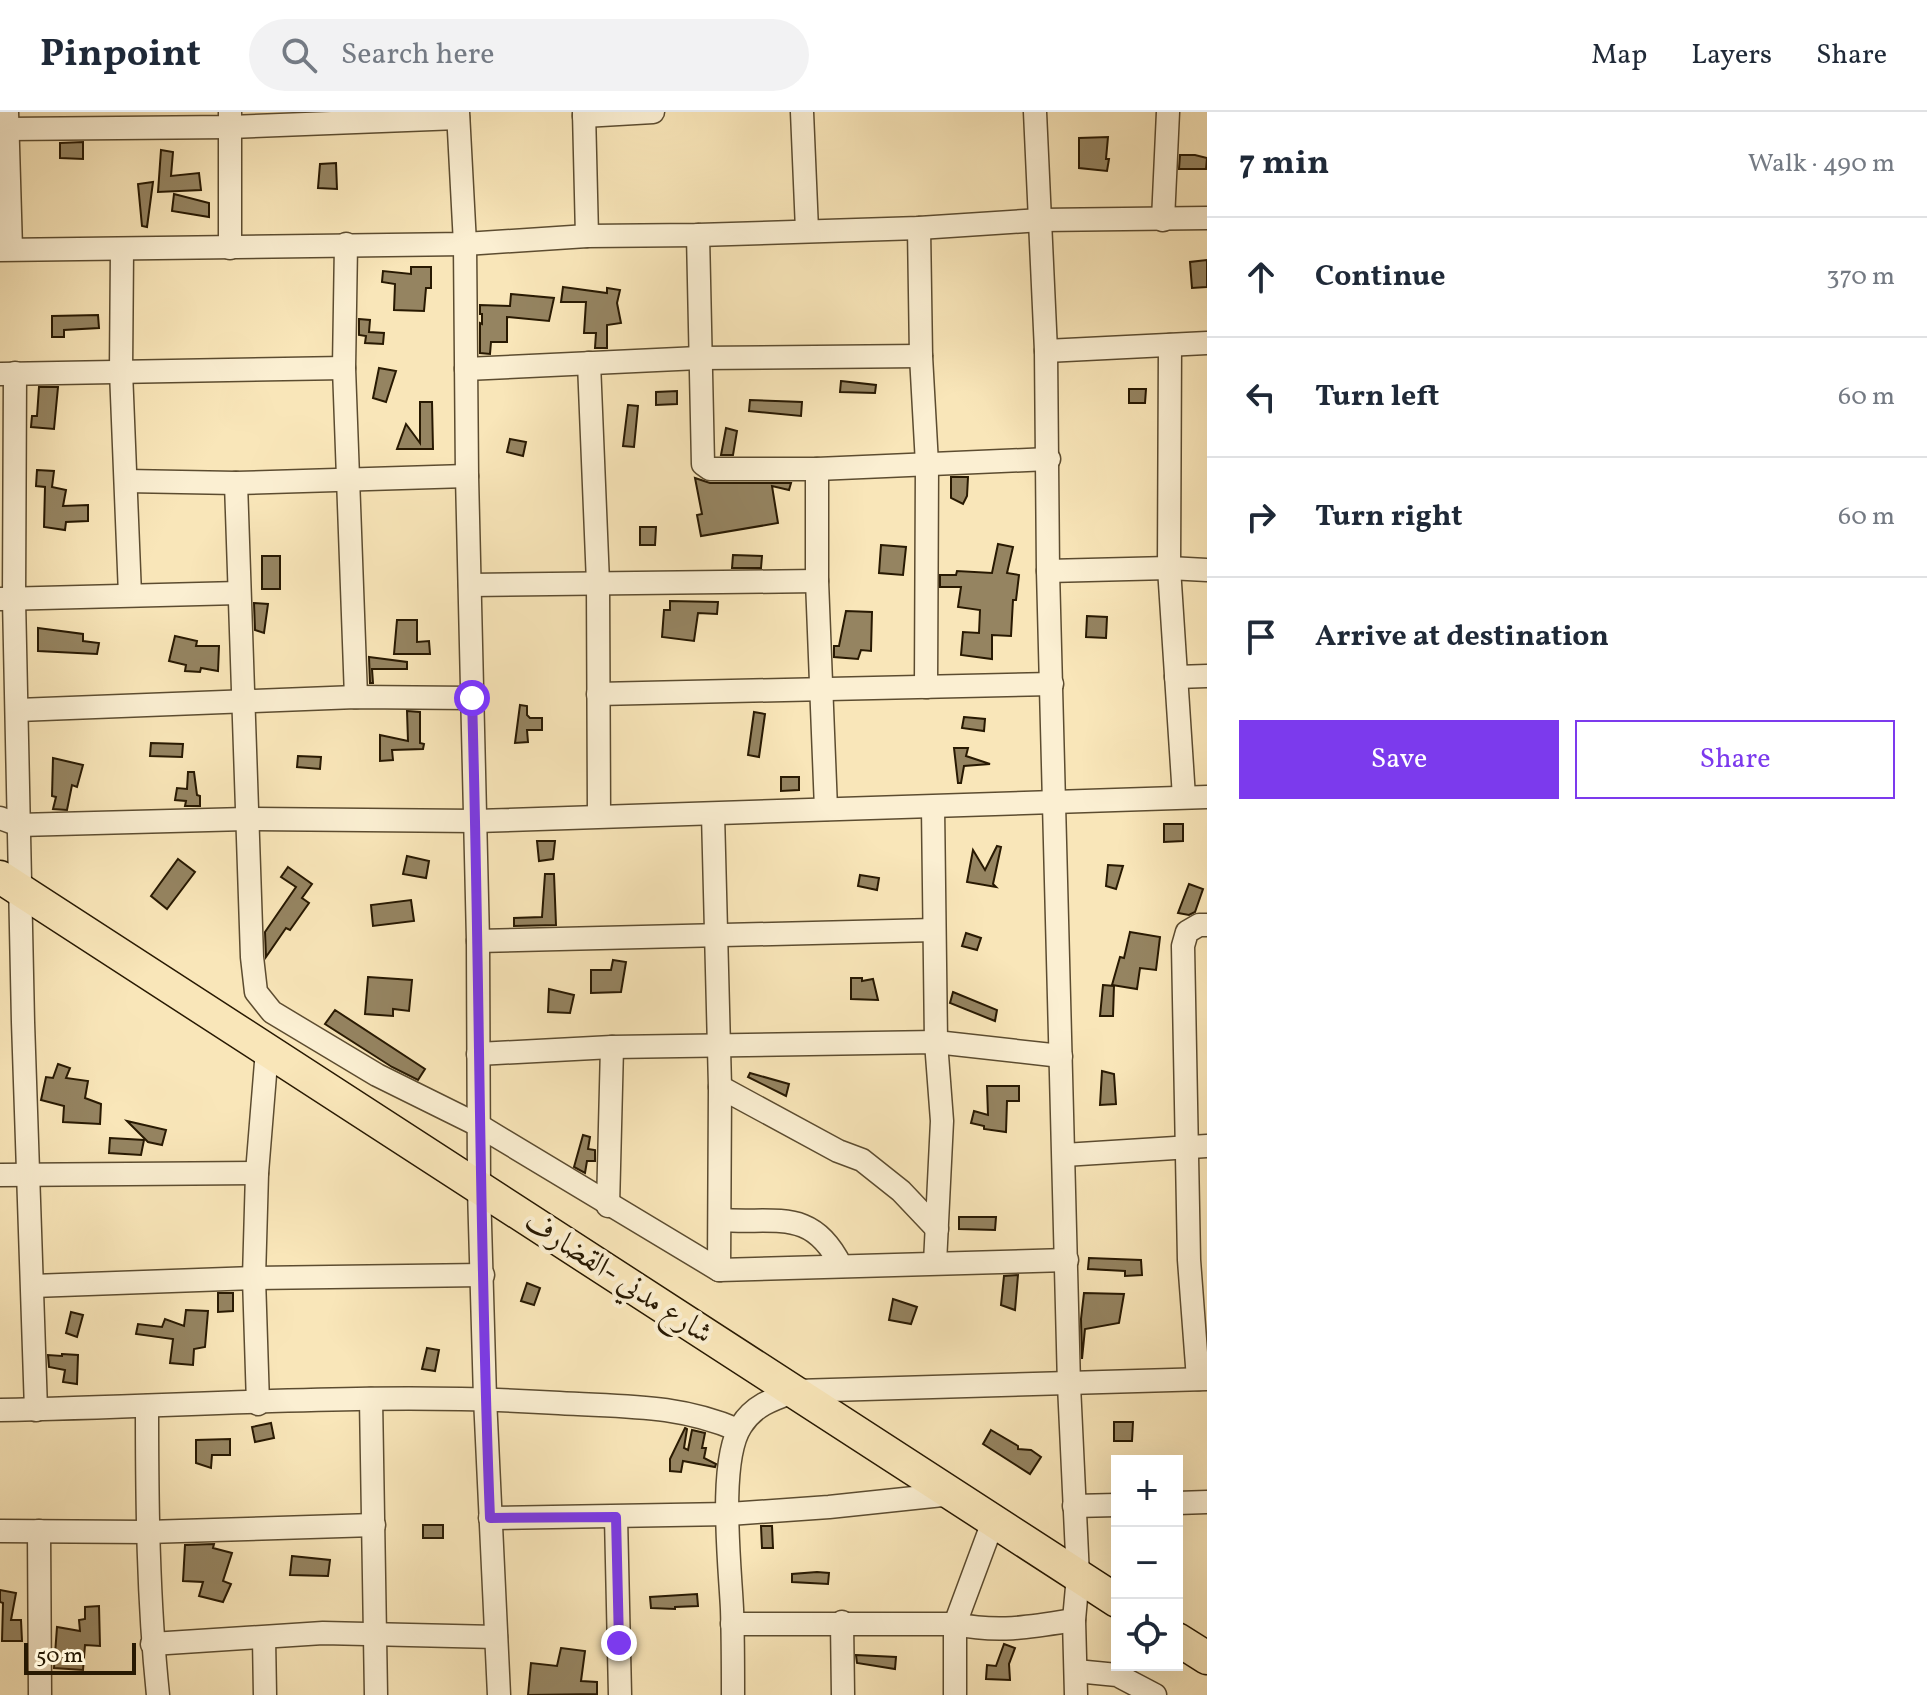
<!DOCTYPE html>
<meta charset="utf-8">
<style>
:root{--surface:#fff;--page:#f2f2f3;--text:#1f2937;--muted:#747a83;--line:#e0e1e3;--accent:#7c3aed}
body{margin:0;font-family:Vollkorn,Amiri,serif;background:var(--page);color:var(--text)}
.controls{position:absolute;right:24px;bottom:24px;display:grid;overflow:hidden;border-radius:0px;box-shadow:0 8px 32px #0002}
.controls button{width:72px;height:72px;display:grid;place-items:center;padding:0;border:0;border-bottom:2px solid var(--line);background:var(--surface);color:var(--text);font:40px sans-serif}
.scale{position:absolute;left:24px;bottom:20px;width:112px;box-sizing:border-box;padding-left:8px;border:4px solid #281902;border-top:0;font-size:22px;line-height:28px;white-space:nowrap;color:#281902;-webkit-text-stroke:6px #fbefd2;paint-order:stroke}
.stop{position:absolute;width:24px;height:24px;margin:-18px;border:6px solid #7c3aed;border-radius:50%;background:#fff}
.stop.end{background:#7c3aed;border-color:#fff;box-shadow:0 2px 8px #0008}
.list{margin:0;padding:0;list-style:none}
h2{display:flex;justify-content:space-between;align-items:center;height:104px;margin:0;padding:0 32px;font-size:34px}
h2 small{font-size:26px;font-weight:400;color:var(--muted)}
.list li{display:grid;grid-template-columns:52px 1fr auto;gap:24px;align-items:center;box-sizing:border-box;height:120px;padding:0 32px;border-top:2px solid var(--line)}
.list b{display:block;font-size:30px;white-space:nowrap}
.list em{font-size:26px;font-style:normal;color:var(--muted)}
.actions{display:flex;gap:16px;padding:24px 32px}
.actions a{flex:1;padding:18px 0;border:2px solid var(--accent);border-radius:0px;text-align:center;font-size:28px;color:var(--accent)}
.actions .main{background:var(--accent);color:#fff}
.icon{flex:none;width:44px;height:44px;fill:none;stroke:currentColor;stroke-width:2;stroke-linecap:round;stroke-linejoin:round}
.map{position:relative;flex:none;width:1207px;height:1583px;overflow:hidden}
header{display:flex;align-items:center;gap:48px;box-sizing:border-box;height:112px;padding:0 40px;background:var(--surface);border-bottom:2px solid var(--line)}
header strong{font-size:38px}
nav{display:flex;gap:44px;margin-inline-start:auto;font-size:28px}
.search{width:560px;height:72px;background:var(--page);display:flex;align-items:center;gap:20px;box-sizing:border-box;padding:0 28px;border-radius:44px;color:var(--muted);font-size:30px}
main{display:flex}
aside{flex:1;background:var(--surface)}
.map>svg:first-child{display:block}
.building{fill:#958461;stroke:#281902;stroke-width:2}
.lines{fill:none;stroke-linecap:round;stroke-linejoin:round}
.minor-casing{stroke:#5c4c30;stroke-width:25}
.highway-casing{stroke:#281902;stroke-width:35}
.minor{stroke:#fbefd2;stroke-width:22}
.highway{stroke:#f9e6b9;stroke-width:32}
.route{stroke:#7c3aed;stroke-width:10}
.labels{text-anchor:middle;stroke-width:8;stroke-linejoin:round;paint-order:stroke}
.street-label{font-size:30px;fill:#281902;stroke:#fbefd2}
</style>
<header>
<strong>Pinpoint</strong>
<div class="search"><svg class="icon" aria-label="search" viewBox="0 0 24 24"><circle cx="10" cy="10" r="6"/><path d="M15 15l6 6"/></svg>Search here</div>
<nav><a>Map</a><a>Layers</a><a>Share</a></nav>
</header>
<main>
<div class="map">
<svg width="1207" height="1583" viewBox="0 0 1207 1583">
<rect width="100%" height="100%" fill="#f9e6b9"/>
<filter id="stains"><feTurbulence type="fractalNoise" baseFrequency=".0025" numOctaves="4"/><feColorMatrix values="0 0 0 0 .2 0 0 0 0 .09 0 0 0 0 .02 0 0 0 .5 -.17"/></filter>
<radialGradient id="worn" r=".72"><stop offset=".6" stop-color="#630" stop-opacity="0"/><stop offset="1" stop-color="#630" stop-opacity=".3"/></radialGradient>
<g class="building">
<polygon points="1108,25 1106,47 1109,47 1107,59 1079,56 1079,26"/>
<polygon points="83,30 83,47 60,46 60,31"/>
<polygon points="161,38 173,40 171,64 199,61 201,78 158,80"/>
<polygon points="1180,43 1195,43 1207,46 1206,57 1179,57"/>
<polygon points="336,51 337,77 318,76 320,52"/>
<polygon points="153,70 147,115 142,114 138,72"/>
<polygon points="174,82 209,91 209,105 172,99"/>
<polygon points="1207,148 1207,175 1192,176 1190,150"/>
<polygon points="411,155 431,155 431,176 426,176 424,199 394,198 395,172 382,170 383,159 411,162"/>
<polygon points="563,175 607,181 607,176 620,178 617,191 621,211 607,213 607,236 595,236 596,221 584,221 586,190 561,190"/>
<polygon points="511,182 554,186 549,209 507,205 507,230 491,230 490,242 480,241 480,211 482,212 482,202 480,202 480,193 510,194"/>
<polygon points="98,203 99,216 64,218 64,225 52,225 52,204"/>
<polygon points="359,207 370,208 369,220 384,221 383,232 365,231 366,224 359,223"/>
<polygon points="379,256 396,259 386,290 373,286"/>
<polygon points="841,269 876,273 875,281 840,280"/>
<polygon points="39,275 58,275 54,317 31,315 32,304 37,304"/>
<polygon points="1129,277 1146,277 1145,291 1129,291"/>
<polygon points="677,279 677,292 656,293 656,280"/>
<polygon points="750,288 802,290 801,304 749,299"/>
<polygon points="420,290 432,290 433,337 397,337 406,312 420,331"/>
<polygon points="628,293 638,294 634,335 623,334"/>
<polygon points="726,316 737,319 733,343 721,343"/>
<polygon points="510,327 526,330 523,344 507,340"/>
<polygon points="37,358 54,359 52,375 66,378 63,394 88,393 88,409 66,410 65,418 44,415 45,375 36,374"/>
<polygon points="951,365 968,365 967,384 963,392 951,386"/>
<polygon points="695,366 710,371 791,371 789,378 772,374 778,411 701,424 697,403 702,402"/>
<polygon points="640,415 656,415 655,433 640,433"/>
<polygon points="998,432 1013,435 1007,461 1019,463 1016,488 1013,488 1011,524 992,523 992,547 961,543 963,520 979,521 980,498 958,495 961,475 940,475 940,463 956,463 957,459 992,461"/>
<polygon points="881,433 906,435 903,463 879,461"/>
<polygon points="733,443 762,444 761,456 732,456"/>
<rect x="262" y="444" width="18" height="33"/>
<polygon points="670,489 718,490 717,502 698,501 694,529 662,525 664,498 670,498"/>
<polygon points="254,491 268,492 264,521 255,518"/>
<polygon points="846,499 872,500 871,539 861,538 858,547 834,545 834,534 839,534"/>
<polygon points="1087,504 1107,505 1106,526 1086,525"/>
<polygon points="397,508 417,508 417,530 429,529 430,542 394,542"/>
<polygon points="38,516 83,522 83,529 99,531 97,542 38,539"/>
<polygon points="175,524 197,529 196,534 219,534 218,559 201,556 200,560 185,559 186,553 169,549"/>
<polygon points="369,545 407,550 407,557 372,557 373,571 370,571"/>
<polygon points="520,593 527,594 527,603 530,606 542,606 542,618 527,618 528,630 515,631"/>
<polygon points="407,599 420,600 420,631 424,632 423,637 392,638 393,648 380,649 380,623 408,629"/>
<polygon points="754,600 765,602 759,645 748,643"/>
<polygon points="964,605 985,607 984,619 962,616"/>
<polygon points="151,631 183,632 182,645 150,644"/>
<polygon points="954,636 968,636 966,644 990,652 964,654 961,671 958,671"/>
<polygon points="298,644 321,645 320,657 297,655"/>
<polygon points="53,646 83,653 77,675 72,673 67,698 53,697 56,685 52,684"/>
<polygon points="188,660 194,660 197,683 200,684 200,694 185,694 186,689 175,688 177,676 187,677"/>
<polygon points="781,665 799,665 799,678 781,679"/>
<polygon points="1164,712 1183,712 1183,729 1164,730"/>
<polygon points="537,729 555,729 553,747 539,749"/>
<polygon points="997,734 1001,735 993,772 996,775 967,770 973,738 985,758"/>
<polygon points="407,744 429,749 426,766 403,762"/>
<polygon points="178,747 195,760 167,797 151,784"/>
<polygon points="1108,753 1123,754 1116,777 1106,774"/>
<polygon points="288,755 312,772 302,786 309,791 290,818 286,816 266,845 265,820 296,775 281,765"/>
<polygon points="545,762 554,762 556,813 514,814 514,806 542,805"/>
<polygon points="860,763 879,766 877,778 858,774"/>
<polygon points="1189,772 1203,777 1195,800 1189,803 1178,801"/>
<polygon points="411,788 414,809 373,814 371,793"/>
<polygon points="1130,820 1160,825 1156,858 1140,856 1137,877 1112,873 1120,845 1124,846"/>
<polygon points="966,821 981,826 977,838 962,834"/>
<polygon points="613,848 626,850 621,880 591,881 591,858 611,858"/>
<polygon points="368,865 412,868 409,899 393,897 393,904 365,902"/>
<polygon points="851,866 862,866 862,869 873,867 878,888 851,887"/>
<polygon points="1103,873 1114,874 1113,904 1100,904"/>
<polygon points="549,877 574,883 570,901 548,900"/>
<polygon points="953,880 997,898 995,909 950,891"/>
<polygon points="335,898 425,957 418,968 392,955 325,912"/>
<polygon points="58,952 70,956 66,966 88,969 85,986 101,992 100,1012 63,1010 64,994 41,988 46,965 53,966"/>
<polygon points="1102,959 1114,962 1116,992 1100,993"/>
<polygon points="750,961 789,972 786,984 748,965"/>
<polygon points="987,974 1019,974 1019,989 1007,989 1006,1020 984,1017 984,1014 971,1011 974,999 988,1003"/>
<polygon points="127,1009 166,1018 162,1033 148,1030"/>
<polygon points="583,1023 590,1025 588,1037 595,1038 595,1049 587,1049 585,1061 574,1055"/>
<polygon points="110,1026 144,1028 141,1043 109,1041"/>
<polygon points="959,1105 996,1105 995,1118 959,1117"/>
<polygon points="1089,1146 1141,1148 1142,1163 1125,1164 1125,1159 1088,1157"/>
<polygon points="1018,1163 1015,1198 1001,1193 1004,1164"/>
<polygon points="527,1171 540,1176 534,1193 521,1189"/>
<polygon points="218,1181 233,1181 233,1199 218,1200"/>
<polygon points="1084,1181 1124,1182 1119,1211 1085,1217 1082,1247 1081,1207"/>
<polygon points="893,1187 917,1195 911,1212 889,1208"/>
<polygon points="186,1198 208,1199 205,1235 194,1237 193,1253 170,1251 173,1227 136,1222 138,1212 162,1215 165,1207 184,1214"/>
<polygon points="71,1200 83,1203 77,1225 66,1221"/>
<polygon points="427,1236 439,1238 435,1259 422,1257"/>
<polygon points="62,1242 78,1243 77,1272 63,1270 65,1258 49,1255 48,1243 62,1244"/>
<polygon points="1114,1310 1133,1310 1132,1329 1114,1329"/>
<polygon points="271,1311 274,1326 255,1330 252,1315"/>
<polygon points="685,1316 687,1317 684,1336 688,1338 692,1318 705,1321 702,1336 706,1336 704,1346 716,1352 715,1355 683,1349 681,1360 670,1359 670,1347"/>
<polygon points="991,1318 1018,1334 1018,1337 1031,1338 1041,1345 1030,1362 983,1332"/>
<polygon points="230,1327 230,1343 212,1343 211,1356 196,1351 196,1328"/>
<rect x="423" y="1413" width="20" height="13"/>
<polygon points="761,1414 772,1414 773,1436 762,1436"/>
<polygon points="214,1432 213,1436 232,1441 223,1469 231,1472 223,1490 199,1484 203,1470 183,1469 185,1433"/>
<polygon points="292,1444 330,1448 328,1464 290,1463"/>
<polygon points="817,1460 829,1461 828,1472 792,1470 792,1462"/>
<polygon points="0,1478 16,1481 11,1508 21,1508 22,1529 2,1529 3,1491 0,1490"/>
<polygon points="697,1482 698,1494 675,1495 675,1497 651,1496 650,1485"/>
<polygon points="99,1494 100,1534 85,1533 83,1558 54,1556 57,1515 80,1519 79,1508 85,1507 85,1495"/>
<polygon points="1004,1532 1015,1536 1009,1552 1010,1568 986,1567 987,1553 996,1554"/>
<polygon points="561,1536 585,1539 581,1569 597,1570 597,1582 528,1583 531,1551 557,1554"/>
<polygon points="856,1543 896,1545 895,1557 857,1551"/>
</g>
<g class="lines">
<g class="minor-casing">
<g id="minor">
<polyline points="7,0 11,137"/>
<polyline points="458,0 465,132 467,364 478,829 479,1077 485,1286 499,1583"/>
<polyline points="584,0 587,124"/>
<polyline points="802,0 807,118"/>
<polyline points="1035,0 1046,239 1048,459 1069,1273 1078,1464 1074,1508 1076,1583"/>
<polyline points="230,1 230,136"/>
<polyline points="584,4 653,0"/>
<polyline points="7,17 230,15 458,6"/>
<polyline points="1163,108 1168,0"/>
<polyline points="919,116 921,244 927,352 926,575"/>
<polyline points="698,123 703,352 710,357 817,357 1049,347"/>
<polyline points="346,132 344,256 356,585"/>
<polyline points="0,138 465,132 587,124 698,123 919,116 1041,108 1207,106"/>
<polyline points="122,138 121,259 130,483"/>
<polyline points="1170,233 1169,456 1184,685"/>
<polyline points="1046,239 1207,231"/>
<polyline points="589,251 598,471 599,704"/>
<polyline points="466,257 699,246 921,244"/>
<polyline points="15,261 14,487 23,910 36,1298"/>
<polyline points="1,262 344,256"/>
<polyline points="817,357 817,469 826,697"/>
<polyline points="126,369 236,371 467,364"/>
<polyline points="236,371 252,845 256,880 272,900 377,963 478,1013 719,1158 1067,1148"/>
<polyline points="1048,459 1169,456 1207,458"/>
<polyline points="470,473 817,469"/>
<polyline points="1,487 239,481"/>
<polyline points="1176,565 1207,564"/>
<polyline points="598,582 1052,572"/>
<polyline points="18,598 356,585 472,586"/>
<polyline points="933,695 936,930 942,1009 935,1151"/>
<polyline points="713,702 720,975 719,1158"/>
<polyline points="0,706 19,713 246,707 476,709 1207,685"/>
<polyline points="478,829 934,818"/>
<polyline points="478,942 612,935 936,930 1061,944"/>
<polyline points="720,975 838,1039 862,1048 901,1079 937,1117"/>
<polyline points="1064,1043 1207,1034"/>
<polyline points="0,1063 257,1061"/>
<polyline points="608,1094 612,935"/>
<path d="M721,1108C776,1112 812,1095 841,1154"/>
<polyline points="33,1174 254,1166 483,1163"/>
<polyline points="1198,1267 1189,1148 1183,834 1187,820 1199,813 1207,813"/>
<polyline points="371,1287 376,1583"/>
<polyline points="258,1292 254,1166 257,1061 267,938"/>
<path d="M147,1294C147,1391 148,1487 158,1583"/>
<path d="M0,1298C186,1295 373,1279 559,1291C624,1295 677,1292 738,1318"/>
<polyline points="1177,1391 1207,1390"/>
<polyline points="1074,1394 1117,1393"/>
<polyline points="616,1405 620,1583"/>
<polyline points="490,1406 729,1402 829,1395 952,1382"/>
<polyline points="0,1419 147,1420 374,1413"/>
<polyline points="39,1419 40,1583"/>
<polyline points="842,1510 843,1583"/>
<path d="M732,1512H955C999,1521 1031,1515 1074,1508"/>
<polyline points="264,1526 265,1583"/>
<polyline points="152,1532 323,1521 496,1525"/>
<polyline points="1076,1559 1117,1563 1155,1583"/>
<path d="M733,1583C733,1554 733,1526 732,1497C730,1454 718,1349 741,1314C754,1293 773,1287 796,1279L1207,1267"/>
<polyline points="955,1583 955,1512 994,1407"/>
</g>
</g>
<g class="highway-casing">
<g id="highway">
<polyline points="0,765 1117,1489"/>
<polyline points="1177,1527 1207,1546"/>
</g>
</g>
<use href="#minor" class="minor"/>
<use href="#highway" class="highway"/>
</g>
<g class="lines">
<path class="route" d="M472,586C480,859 479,1133 490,1406L616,1405L619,1531"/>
</g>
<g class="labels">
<g class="street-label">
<text transform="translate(619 1165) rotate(33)" y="10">شارع مدني -القضارف</text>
</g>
</g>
<rect width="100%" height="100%" filter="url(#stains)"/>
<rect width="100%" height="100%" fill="url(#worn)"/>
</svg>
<div class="controls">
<button>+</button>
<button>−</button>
<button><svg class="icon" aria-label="locate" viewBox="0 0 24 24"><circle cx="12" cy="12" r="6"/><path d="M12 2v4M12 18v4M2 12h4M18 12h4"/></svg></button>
</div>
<div class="scale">50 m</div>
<div class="stop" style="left:472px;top:586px"></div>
<div class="stop end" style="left:619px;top:1531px"></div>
</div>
<aside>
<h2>7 min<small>Walk · 490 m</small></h2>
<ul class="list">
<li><svg class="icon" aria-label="ahead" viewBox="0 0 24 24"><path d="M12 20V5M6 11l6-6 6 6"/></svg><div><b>Continue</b></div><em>370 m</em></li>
<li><svg class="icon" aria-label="left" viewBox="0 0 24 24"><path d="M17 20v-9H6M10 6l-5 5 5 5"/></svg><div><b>Turn left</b></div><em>60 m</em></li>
<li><svg class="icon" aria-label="right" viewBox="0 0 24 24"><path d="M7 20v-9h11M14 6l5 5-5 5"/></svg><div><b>Turn right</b></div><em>60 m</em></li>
<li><svg class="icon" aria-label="arrive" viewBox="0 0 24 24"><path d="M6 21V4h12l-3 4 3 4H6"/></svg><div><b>Arrive at destination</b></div></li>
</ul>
<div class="actions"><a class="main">Save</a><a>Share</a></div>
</aside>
</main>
